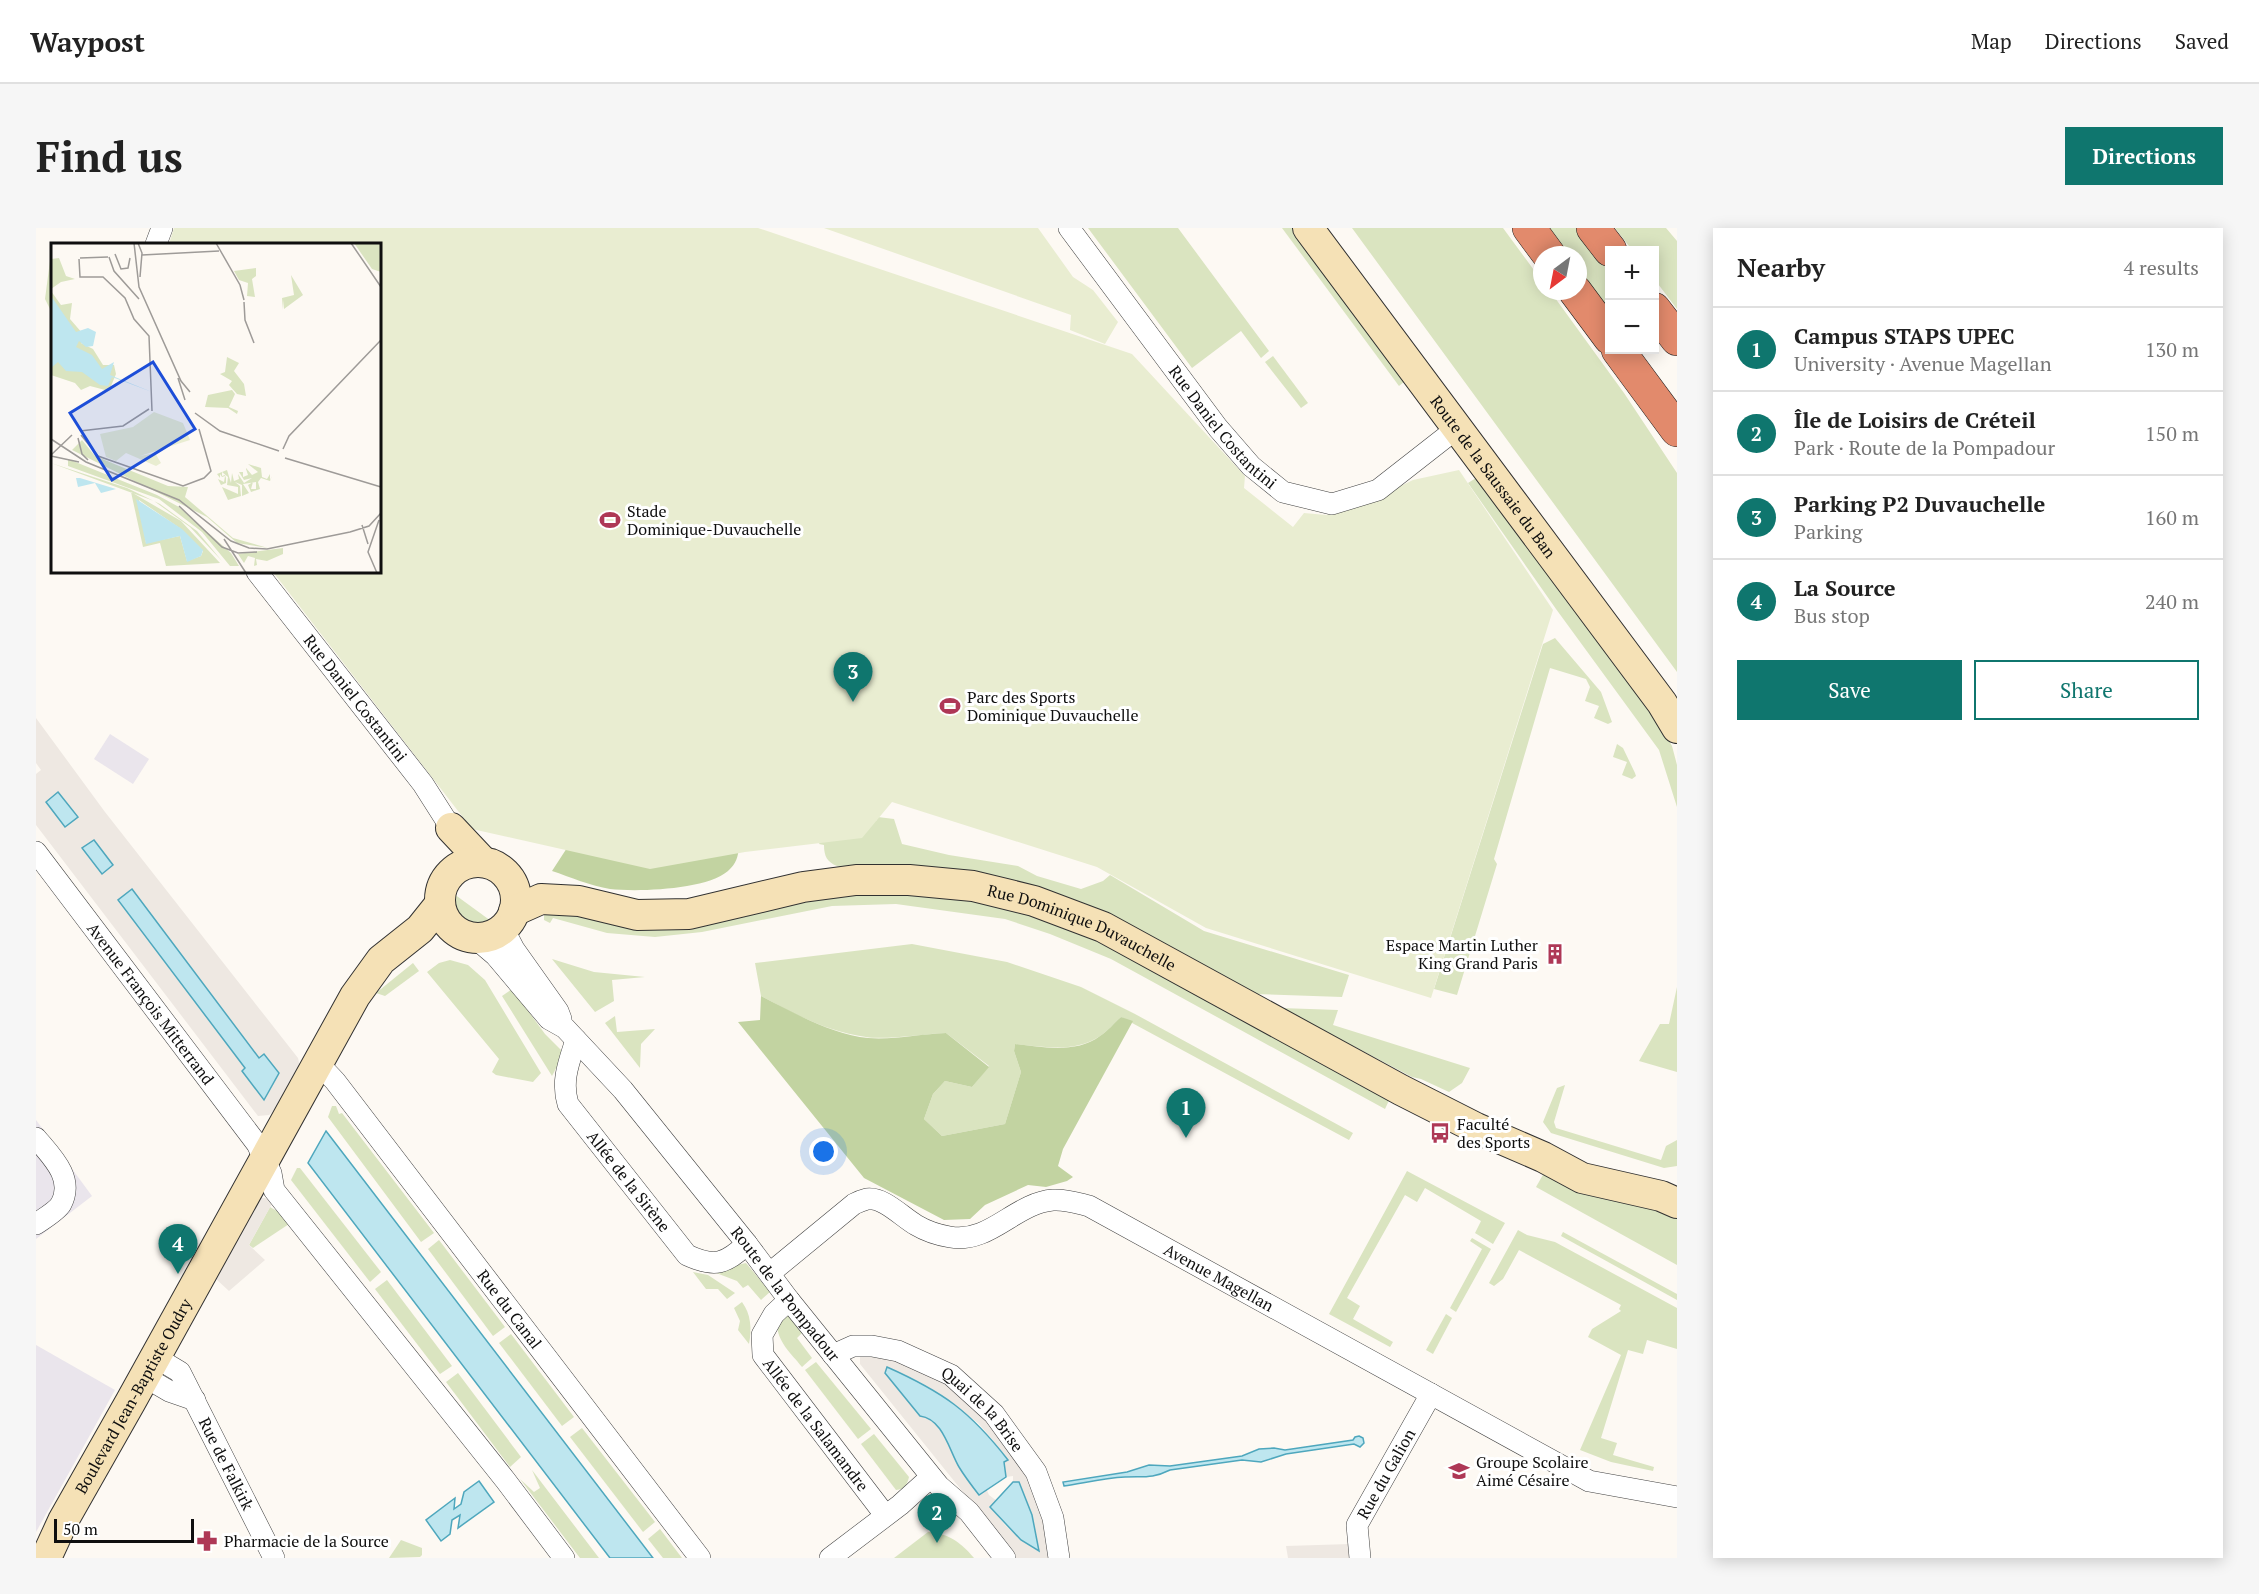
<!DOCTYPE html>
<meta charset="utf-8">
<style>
:root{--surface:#fff;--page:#f6f6f6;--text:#222;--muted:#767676;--line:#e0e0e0;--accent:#0f766e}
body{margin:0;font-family:"PT Serif",serif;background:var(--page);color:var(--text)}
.controls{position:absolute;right:18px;top:18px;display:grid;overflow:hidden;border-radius:0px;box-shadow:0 3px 15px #0003}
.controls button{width:54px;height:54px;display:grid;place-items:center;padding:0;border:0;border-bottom:2px solid var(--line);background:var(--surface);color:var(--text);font:30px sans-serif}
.compass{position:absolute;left:1497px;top:18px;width:54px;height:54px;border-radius:50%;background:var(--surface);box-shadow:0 3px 15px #0003;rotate:212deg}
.scale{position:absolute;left:18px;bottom:15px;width:140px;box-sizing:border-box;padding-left:6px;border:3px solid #0f0f0f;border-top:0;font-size:16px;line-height:21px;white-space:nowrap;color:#0f0f0f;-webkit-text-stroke:4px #fff;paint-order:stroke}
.you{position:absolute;left:788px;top:924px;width:21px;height:21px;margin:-15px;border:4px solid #fff;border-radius:50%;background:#1a73e8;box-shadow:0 0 0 9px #1a73e833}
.badge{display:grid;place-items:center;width:39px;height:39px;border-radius:50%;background:var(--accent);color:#fff;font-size:20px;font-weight:700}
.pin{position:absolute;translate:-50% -50px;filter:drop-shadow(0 2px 3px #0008)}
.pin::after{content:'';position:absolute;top:32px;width:21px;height:18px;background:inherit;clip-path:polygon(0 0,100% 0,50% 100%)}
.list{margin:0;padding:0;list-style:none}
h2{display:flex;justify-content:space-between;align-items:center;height:78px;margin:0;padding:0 24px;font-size:26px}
h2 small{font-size:20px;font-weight:400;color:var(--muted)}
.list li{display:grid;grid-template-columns:39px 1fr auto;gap:18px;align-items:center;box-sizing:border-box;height:84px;padding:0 24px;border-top:2px solid var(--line)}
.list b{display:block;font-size:22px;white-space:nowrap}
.list p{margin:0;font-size:20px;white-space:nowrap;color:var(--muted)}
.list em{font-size:20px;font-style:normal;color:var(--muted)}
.actions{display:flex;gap:12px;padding:18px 24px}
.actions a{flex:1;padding:14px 0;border:2px solid var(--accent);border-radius:0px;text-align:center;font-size:21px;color:var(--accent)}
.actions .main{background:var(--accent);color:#fff}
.map{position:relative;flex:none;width:1641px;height:1330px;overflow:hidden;border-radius:0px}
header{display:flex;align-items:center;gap:36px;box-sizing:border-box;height:84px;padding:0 30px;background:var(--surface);border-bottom:2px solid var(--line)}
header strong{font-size:28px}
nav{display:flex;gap:33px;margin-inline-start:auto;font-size:21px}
.intro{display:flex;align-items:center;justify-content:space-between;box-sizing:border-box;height:144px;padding:0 36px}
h1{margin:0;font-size:42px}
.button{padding:15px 27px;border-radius:0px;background:var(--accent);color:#fff;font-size:21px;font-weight:700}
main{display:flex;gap:36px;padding:0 36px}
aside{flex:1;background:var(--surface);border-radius:0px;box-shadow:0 3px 15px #0003}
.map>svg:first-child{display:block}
.industrial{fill:#eae5ec}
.green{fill:#dae4c0}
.forest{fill:#c2d3a1}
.pitch{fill:#e9edd1}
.plaza{fill:#eee8e2;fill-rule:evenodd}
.water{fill:#bee6ef;stroke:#4ea7bd;stroke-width:1.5}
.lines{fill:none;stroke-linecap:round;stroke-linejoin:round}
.street-casing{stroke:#424242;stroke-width:22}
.secondary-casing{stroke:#313131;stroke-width:32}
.highway-casing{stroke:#202020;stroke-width:34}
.street{stroke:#fff;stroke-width:21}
.secondary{stroke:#f5e1b6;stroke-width:30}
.highway{stroke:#e28a6c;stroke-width:33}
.labels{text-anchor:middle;stroke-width:6;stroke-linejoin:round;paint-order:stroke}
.street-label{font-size:16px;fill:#0f0f0f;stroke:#fff}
.poi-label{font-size:16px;fill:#0f0f0f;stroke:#fff;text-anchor:start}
.inset-road{fill:none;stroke:#9e9b98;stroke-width:1.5}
.view{fill:#1d4ed8;fill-opacity:0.15;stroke:#1d4ed8;stroke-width:3}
.inset-edge{fill:none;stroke:#0f0f0f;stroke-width:3}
</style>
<header>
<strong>Waypost</strong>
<nav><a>Map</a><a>Directions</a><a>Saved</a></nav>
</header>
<div class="intro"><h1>Find us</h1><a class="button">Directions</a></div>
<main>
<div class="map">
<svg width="1641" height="1330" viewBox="0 0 1641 1330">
<rect width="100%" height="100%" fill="#fdf9f3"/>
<g class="industrial">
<polygon points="74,506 113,531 97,556 58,531"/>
<polygon points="0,892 56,968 0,1011"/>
<polygon points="0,1117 79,1162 0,1304"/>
</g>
<g class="green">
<polygon points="1052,0 1142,0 1233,123 1225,130 1205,103 1156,140"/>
<polygon points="1246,0 1261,0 1369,153 1363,158"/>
<polygon points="1316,0 1467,0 1506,53 1506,63 1514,63 1588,165 1641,245 1641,444"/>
<polygon points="1506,0 1540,0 1573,44 1573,89 1542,48 1542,27 1526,27"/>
<polygon points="1579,0 1630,0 1641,13 1641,81 1619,52 1618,22 1596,22"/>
<polygon points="14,33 16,34 16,85 9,71"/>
<polygon points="1237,128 1272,175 1265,180 1229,134"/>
<polygon points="1440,250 1608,468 1636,518 1641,537 1641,579 1623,522 1520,381 1432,255"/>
<polygon points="1519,410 1565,464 1576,494 1572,496 1558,490 1563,478 1549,473 1554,459 1550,451 1514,440 1458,631 1461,636 1421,767 1398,761 1507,416"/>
<polygon points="1581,516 1587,520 1599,545 1600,548 1596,551 1586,547 1591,534 1577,529"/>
<path d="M800,580L840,593L842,589L858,591L866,616L913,627L982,638L1001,648L1045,661L1067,653L1074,647L1168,703L1313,747L1306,769L1218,766L1083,692L801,638C791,634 788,628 788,617L783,616Z"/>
<polygon points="895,662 1046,700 1355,868 1349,881 1075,731 1014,706 969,691 860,676 796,678 666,704 619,709 571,705 517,690 514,695 508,692 508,677 523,679 789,665"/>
<path d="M418,666L455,693L438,698C423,691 415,682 418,666Z"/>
<path d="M876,716L971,734L1045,759L1099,786L1317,905L1313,912L1085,789C1078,795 1072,803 1064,808C1040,825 1006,819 979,816L978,823L985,844L969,896L906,908L888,891L897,866L909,853L936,859L953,838L910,805C888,806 850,812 830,809C792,804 758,786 725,768L719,735Z"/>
<polygon points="516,731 558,744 609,749 576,752 578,773 559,784"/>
<polygon points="414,732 432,737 449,752 505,845 497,854 460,847 456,844 463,831 391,744 403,735"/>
<polygon points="377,735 383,743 349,768 340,765"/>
<polygon points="1641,759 1641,844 1603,833 1624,796 1633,796"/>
<polygon points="476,761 509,806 528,825 516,848 466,768"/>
<polygon points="1245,780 1302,782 1297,797 1434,840 1426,855 1413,864 1385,851 1376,849"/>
<polygon points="579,788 581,804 619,801 605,816 604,840 569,795"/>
<polygon points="1529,857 1518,894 1520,900 1625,932 1630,918 1641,912 1641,938 1628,940 1515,905 1507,894 1521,860"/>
<polygon points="296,878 300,878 303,886 306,885 398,1005 385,1014 292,889"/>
<polygon points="261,940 264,940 345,1044 334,1054 255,952"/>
<polygon points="1371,943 1469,995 1457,1016 1439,1005 1445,993 1389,960 1381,974 1369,967 1311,1070 1324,1078 1317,1091 1357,1114 1354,1119 1293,1086"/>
<polygon points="1508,945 1641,985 1641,1037 1500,959"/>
<polygon points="234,979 246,986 253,996 217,1020 213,1017"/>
<polygon points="1482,1002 1491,1007 1519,1014 1641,1080 1641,1121 1611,1112 1607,1126 1592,1122 1565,1210 1581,1215 1577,1227 1618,1239 1617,1243 1575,1234 1544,1222 1585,1127 1552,1109 1556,1101 1585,1083 1583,1081 1585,1077 1483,1022 1467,1051 1458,1058 1453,1055"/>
<polygon points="1527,1004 1641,1066 1641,1072 1525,1008"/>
<polygon points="1436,1010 1455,1021 1420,1084 1414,1080 1446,1021 1434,1013"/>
<polygon points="403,1012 469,1099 457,1108 392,1021"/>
<polygon points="710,1035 734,1064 725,1072 712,1057 707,1060 701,1053 675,1043"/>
<polygon points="657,1044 672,1047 699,1065 691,1071 682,1061 670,1061"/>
<polygon points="351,1052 416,1138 404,1146 339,1061"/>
<path d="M706,1074C715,1086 716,1101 713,1116L702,1102L704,1093L698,1080Z"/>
<polygon points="1410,1086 1416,1090 1397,1126 1390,1122"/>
<path d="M752,1087L766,1105L761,1110L776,1130L766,1139C755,1125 741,1114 741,1095Z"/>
<polygon points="475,1106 538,1189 526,1198 463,1115"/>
<polygon points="780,1134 835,1201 822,1211 769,1142"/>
<polygon points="422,1145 485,1229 474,1239 410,1154"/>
<polygon points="546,1200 619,1294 607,1304 534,1209"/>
<path d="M838,1206L873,1249C871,1257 869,1261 860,1262L825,1216Z"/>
<polygon points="496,1242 563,1330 544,1330 484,1251 498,1264 504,1260"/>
<polygon points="624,1301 646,1330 627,1330 612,1311"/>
<path d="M892,1304C913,1305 925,1315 938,1330H858Z"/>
<polygon points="365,1312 386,1320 386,1327 384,1329 353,1330"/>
</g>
<g class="forest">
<path d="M555,583L703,619C702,629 700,636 692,643C670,662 601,664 574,661C555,658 534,649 516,643Z"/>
<path d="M725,768C756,784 797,807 832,810C857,812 885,806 910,805L953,839L936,859L909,853L897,866L888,891L906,908L969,896L985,844L978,823L979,816C1006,819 1040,826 1064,808C1072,803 1078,795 1085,789L1097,793L1027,921L1022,938L1037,949L1031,953L1010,959L992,957L949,977L934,991L908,992L828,950L702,794L724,792Z"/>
</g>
<g class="pitch">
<polygon points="138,0 722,0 1096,126 1209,248 1208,260 1257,299 1268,285 1290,287 1319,280 1377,252 1423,242 1517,382 1395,770 1170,700 1061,639 856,574 826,610 709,624 614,641 436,601 237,344 344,344 344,16 133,16"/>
<polygon points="788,0 1002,0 1037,49 1057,62 1082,94 1069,116 1034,102 1035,87"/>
</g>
<g class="plaza">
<path d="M0,490L69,584L262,830L264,839L241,880L233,887L222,888L0,597V546L5,542L0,535ZM96,662L223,830L206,844L210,840L83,672Z"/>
<polygon points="223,969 233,971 237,974 213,1017 229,1032 193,1063 180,1051 179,1046"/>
<path d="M824,1127L862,1131L917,1159L943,1180L983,1231L1001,1268L1015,1330H980L824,1136ZM851,1139L884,1154L902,1165L942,1195L956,1211L972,1232L968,1233L970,1249L977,1248V1254H982L1002,1323L985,1312L970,1298L954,1279L961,1273L953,1267L950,1260L943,1266L922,1236L905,1203L897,1194L890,1189L884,1188L849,1145Z"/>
<polygon points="1314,1316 1315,1330 1252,1330 1250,1318"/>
</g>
<g class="water">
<polygon points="22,564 42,589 29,599 10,574"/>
<polygon points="58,612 77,637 66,646 46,620"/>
<polygon points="96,661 223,830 228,826 243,845 228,872 206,843 209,840 82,672"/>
<polygon points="290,903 617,1330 574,1330 272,935"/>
<path d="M851,1139C907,1164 934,1183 972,1232L968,1234L970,1249L943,1267C936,1258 929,1249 923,1239C913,1222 907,1191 884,1188L849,1145Z"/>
<path d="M1323,1208L1327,1210L1328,1215L1324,1219L1318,1216L1250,1226L1225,1234L1206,1232L1134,1242C1116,1251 1107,1248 1089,1249C1068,1250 1048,1255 1028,1258L1027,1254L1091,1244L1113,1237L1134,1238L1206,1228L1223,1221L1238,1220L1249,1222L1317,1212L1319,1209Z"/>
<polygon points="443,1253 458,1274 422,1300 424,1287 416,1292 414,1306 405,1313 390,1292 419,1270 418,1281 425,1276 428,1264"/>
<polygon points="977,1254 983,1254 996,1287 1003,1323 985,1312 954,1279"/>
</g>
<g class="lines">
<g class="street-casing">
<g id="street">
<path id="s1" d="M1033,0L1182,200L1215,238L1247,264L1296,276L1342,262L1420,201"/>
<polyline points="120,16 126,0"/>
<path id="s2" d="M221,344L387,556L415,600"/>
<path id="s3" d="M0,624L221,916L235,945L238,962L470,1253L528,1330"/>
<polyline points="467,700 478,721 522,783 525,791"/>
<path id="s4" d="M439,710L459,727L513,791L529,800L587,862L711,1016L753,1072L903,1258L933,1284L969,1330"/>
<path id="s5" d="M540,812C533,834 525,853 532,876L651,1027C679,1040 689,1036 711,1016"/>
<path id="s6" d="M282,835L299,853L664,1330"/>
<path d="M0,910C15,928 39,950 25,976C21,983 7,991 0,996"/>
<path id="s7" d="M734,1045L818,976C822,974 827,972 831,971C848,969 866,989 880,997C890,1003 902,1007 914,1009C954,1016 979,975 1017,972C1029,971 1041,975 1053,978L1553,1253L1641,1269"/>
<path id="s8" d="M753,1072L738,1086L726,1107L727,1127L849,1287"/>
<path id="s9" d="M797,1127L817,1118H836L862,1123L915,1147L958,1186L1000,1244L1017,1290L1023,1330"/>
<path id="s10" d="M119,1129L144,1144L238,1330"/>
<polyline points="109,1149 133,1163 159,1172"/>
<polyline points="794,1330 864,1277 895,1249"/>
<path id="s11" d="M1324,1330L1321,1297L1395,1166"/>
</g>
</g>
<g class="secondary-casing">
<g id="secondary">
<path id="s12" d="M1272,0L1626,475L1641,500"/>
<polyline points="415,600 447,634"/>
<circle cx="442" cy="672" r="38"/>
<path id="s13" d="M478,683L505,671L543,673L601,687L653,686L767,659L820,652H873L937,658L998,673L1067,699L1365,862L1440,900L1507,929L1546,950L1625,968L1641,975"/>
<path id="s14" d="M10,1330L27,1293L95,1173L319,768L345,732L384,701L404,676"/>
</g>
</g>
<g class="highway-casing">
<g id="highway">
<polyline points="1493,0 1513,27"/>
<polyline points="1557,0 1574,22"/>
<polyline points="1539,63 1574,110"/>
<polyline points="1618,81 1641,111"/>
<polyline points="1582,122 1641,202"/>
</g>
</g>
<use href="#street" class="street"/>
<use href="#secondary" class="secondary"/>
<use href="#highway" class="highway"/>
</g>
<defs>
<g id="stadium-bare" transform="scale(1.62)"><path d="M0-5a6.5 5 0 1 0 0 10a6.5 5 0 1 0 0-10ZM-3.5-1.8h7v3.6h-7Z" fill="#ae3856" stroke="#fff" stroke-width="2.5" paint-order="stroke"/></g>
<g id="building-bare" transform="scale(1.62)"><path d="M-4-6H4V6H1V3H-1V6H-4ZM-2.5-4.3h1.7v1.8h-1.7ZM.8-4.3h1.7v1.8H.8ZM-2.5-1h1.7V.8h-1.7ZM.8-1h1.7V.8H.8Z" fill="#ae3856" stroke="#fff" stroke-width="2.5" paint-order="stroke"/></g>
<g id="bus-bare" transform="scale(1.62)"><path d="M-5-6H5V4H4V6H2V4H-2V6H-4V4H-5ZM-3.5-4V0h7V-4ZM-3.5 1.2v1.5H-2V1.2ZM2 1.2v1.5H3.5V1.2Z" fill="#ae3856" stroke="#fff" stroke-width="2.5" paint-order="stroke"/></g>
<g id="school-bare" transform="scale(1.62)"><path d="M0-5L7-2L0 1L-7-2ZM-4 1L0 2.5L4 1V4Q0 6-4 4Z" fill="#ae3856" stroke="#fff" stroke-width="2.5" paint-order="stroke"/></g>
<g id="pharmacy-bare" transform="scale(1.62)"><path d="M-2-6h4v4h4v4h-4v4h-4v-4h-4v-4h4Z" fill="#ae3856" stroke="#fff" stroke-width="2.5" paint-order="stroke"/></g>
</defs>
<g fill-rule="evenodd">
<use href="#stadium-bare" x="574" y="292"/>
<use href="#stadium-bare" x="914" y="478"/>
<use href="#building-bare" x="1519" y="726"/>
<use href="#bus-bare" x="1404" y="905"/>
<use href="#school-bare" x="1423" y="1243"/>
<use href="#pharmacy-bare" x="171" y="1313"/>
</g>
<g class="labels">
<g class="street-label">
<text dy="6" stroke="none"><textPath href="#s1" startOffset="252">Rue Daniel Costantini</textPath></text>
<text dy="6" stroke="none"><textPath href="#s12" startOffset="310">Route de la Saussaie du Ban</textPath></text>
<text dy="6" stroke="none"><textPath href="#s2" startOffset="160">Rue Daniel Costantini</textPath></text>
<text dy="6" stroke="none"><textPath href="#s13" startOffset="584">Rue Dominique Duvauchelle</textPath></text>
<text dy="6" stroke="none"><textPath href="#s3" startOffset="190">Avenue François Mitterrand</textPath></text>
<text dy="6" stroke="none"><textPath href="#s5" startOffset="164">Allée de la Sirène</textPath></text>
<text dy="6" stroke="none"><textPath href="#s7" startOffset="512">Avenue Magellan</textPath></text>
<text dy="6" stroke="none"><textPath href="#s4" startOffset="474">Route de la Pompadour</textPath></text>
<text dy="6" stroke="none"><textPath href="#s6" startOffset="312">Rue du Canal</textPath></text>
<text dy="6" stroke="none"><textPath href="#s14" startOffset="184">Boulevard Jean-Baptiste Oudry</textPath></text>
<text dy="6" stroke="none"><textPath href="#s9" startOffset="172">Quai de la Brise</textPath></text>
<text dy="6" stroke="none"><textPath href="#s8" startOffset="152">Allée de la Salamandre</textPath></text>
<text dy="6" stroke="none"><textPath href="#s10" startOffset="132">Rue de Falkirk</textPath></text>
<text dy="6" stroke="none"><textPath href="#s11" startOffset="92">Rue du Galion</textPath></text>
</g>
<g class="poi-label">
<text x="591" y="289">Stade<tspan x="591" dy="18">Dominique-Duvauchelle</tspan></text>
<text x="931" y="475">Parc des Sports<tspan x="931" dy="18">Dominique Duvauchelle</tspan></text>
<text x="1502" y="723" text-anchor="end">Espace Martin Luther<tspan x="1502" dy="18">King Grand Paris</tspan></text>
<text x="1421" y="902">Faculté<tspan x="1421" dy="18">des Sports</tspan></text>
<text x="1440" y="1240">Groupe Scolaire<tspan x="1440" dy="18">Aimé Césaire</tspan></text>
<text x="188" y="1319">Pharmacie de la Source</text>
</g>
</g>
<g transform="translate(15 15)">
<rect width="330" height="330" fill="#fdf9f3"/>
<path d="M303,0L330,1V29L321,26ZM8,15L15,33L24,36L10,39L0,46V16ZM205,25V33L201,36L204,54L196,53L197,40L188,37L183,28ZM240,32L252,52L233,66L232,57V67L231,55L243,52ZM0,48L10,62L21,60L19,76L32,91L30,100L42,106L52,122H63L65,131L58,148L39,143L30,147L24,140L0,132ZM176,114L188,120L183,128L193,141L195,153L186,151L178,142L181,138L169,131L174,129ZM181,147L184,151L178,164L187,168L186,171L177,165L154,164L157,152ZM31,197L44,213L117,243L137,244L134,254L182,295L217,305L186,300L156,274L21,207ZM17,216L106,252L128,264L180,310L188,323H179L151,289L108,256L17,223ZM0,220L76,245L109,261L146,288L171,318L139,284L103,258ZM197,221L210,225L211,234L216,236L219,231V237L221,233L219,238L210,235L207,239L209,246L200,249L197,242L202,239L200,246H205V239L192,241L198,250L191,253V242L184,239L189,243L190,253L177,257L171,244L187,251V244L176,242L177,234L171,229V233L174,232L175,235V240L170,242L167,236L173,239L174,233L171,234L169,231V235L166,231L176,227L180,240L181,230L183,238L188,236L187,231L193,240L201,235L193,237L188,229H192V234L197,232L195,226V225L201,232L207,229ZM80,249L130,278L169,320L115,323L109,300L92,304ZM88,257L130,286L152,308L150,313L136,318L129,293L95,300ZM232,305V311L216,318L205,316L206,322L203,323L204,315L197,313L193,320L187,311Z" fill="#dae4c0" fill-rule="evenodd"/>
<path d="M103,169L132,180L139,197L89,213L104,210L110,220L105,223L75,210L65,218L55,214L49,191L82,184Z" fill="#e9edd1"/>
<path d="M0,53L25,89L37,85L45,89L42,103L35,104L28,98L25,104L41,112L51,126L63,119L59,132L101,149L61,134L57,143L49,142L31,129L15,128L7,119L0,125ZM25,235H29L65,246L50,250L44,240L27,244ZM85,256L131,286L152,307L150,313L136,319L129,293L95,301Z" fill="#bee6ef"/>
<path class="inset-road" d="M83,0L88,44L130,138L139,149M87,0L91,10L89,34M165,0L189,42L193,57M300,0L330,44M64,11L70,26L77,25L79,15M91,12L168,8M58,14L63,28L88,56M29,15L57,14M28,16L29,34H52L74,55L83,76L98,93L101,168M193,59L194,77L203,100M127,135L134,157M144,170L169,188L228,208M29,188L72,183L98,166M30,192L47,213L132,243L153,235L160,228L148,186M27,195L31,211L37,217M0,196L35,219L128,257L180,298L198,305L216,306L299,289M232,206L238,193L330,97M0,212L21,192M0,213L28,219M234,215L330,244M128,263L171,304L187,310L206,309M311,282L317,301M299,289L318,283L330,270M173,296L195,330M326,330L317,309L328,277"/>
<path class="view" d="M102,119L144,186L61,237L19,170Z"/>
<rect width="330" height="330" class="inset-edge"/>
</g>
</svg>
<div class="controls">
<button>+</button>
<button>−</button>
</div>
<svg class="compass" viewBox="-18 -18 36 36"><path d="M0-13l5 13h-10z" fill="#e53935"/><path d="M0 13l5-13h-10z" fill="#767676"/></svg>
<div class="scale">50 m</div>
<div class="you"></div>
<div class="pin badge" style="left:1150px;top:910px">1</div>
<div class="pin badge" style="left:901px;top:1315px">2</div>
<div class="pin badge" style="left:817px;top:474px">3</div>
<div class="pin badge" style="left:142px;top:1046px">4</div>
</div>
<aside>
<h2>Nearby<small>4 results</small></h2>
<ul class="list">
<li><span class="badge">1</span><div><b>Campus STAPS UPEC</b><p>University · Avenue Magellan</p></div><em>130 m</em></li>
<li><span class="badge">2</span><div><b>Île de Loisirs de Créteil</b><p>Park · Route de la Pompadour</p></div><em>150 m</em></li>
<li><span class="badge">3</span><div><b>Parking P2 Duvauchelle</b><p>Parking</p></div><em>160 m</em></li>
<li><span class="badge">4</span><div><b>La Source</b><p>Bus stop</p></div><em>240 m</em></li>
</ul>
<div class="actions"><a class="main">Save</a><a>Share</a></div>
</aside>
</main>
